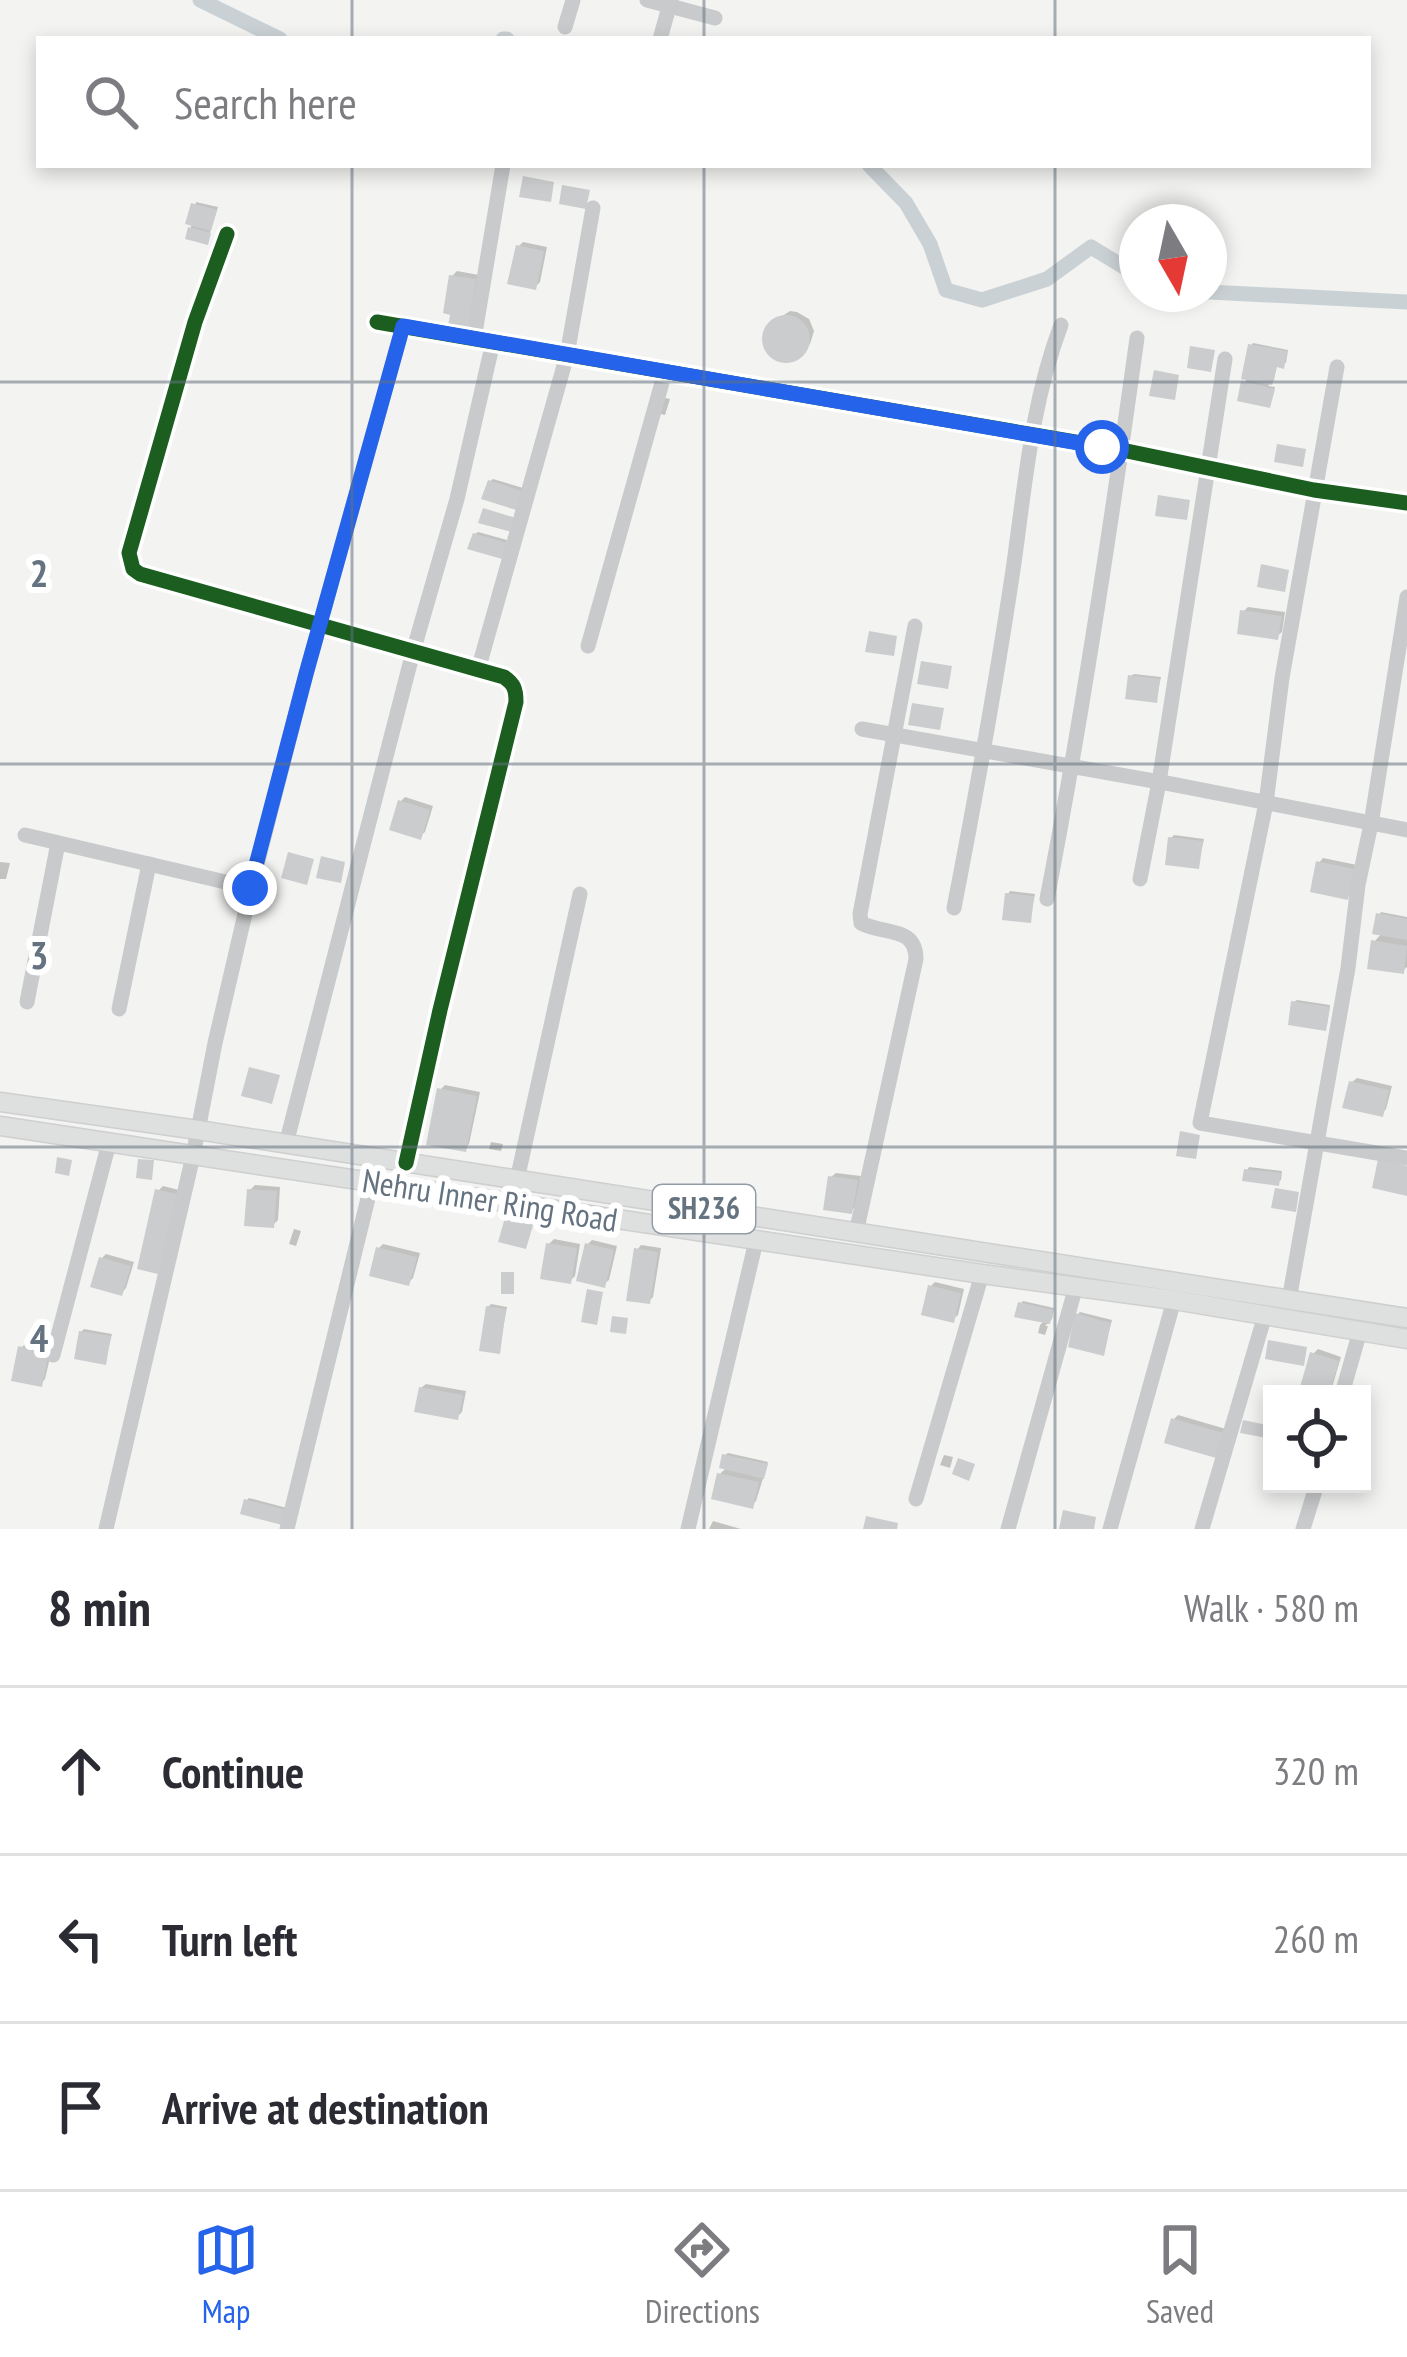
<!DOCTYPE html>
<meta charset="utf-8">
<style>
:root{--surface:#fff;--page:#f7f7f7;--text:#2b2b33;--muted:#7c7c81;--line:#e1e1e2;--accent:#2563eb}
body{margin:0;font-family:"PT Sans Narrow",sans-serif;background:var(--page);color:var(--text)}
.controls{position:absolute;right:36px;bottom:36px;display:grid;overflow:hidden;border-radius:0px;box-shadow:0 6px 18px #0003}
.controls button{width:108px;height:108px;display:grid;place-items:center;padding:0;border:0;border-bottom:3px solid var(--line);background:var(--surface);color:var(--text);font:60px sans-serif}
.compass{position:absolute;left:1119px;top:204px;width:108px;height:108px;border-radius:50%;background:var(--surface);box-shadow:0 6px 18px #0003;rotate:171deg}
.stop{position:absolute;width:36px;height:36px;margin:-27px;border:9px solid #2563eb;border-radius:50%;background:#fff}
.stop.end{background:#2563eb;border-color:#fff;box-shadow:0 3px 12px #0008}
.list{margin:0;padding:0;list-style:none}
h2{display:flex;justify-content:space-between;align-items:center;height:156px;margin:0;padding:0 48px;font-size:51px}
h2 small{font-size:39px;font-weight:400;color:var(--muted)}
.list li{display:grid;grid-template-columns:78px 1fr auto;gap:36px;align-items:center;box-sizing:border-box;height:168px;padding:0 48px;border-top:3px solid var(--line)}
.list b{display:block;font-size:45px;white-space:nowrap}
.list em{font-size:39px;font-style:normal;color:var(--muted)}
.icon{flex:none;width:66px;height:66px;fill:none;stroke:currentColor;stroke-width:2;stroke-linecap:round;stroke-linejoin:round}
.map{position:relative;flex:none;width:1407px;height:1529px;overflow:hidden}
.search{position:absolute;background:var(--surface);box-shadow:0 6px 18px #0003;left:36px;right:36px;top:36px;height:132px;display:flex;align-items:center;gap:30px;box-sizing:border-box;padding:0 42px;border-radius:0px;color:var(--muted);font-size:45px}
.sheet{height:660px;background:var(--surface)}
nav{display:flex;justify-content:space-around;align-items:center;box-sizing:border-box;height:168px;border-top:3px solid var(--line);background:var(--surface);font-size:33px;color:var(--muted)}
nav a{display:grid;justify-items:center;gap:6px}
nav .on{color:var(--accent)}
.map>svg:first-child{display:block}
.shadow{fill:#0003}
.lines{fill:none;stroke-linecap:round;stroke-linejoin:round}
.canal{stroke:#cad1d4;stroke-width:15}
.building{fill:#cbcccd}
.major-casing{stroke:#cfcfd0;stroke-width:21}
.minor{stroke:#c8cacb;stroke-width:15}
.major{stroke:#dedfdf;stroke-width:18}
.cycleway-casing{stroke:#fff;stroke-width:22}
.cycleway{stroke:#1b5e20;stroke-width:15}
.route{stroke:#2563eb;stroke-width:15}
.grid{fill:none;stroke:#657380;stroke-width:3;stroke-opacity:0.55}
.labels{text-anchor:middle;stroke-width:12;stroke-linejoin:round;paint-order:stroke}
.shield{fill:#fff;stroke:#939da6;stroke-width:3}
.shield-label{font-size:30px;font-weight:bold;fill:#657380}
.street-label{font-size:33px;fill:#657380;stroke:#fff}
.grid-label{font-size:39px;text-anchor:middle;font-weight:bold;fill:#657380;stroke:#fff;stroke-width:12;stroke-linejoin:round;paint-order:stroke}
</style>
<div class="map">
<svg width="1407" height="1529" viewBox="0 0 1407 1529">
<rect width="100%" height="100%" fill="#f3f3f2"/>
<g class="shadow">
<polygon points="196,202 218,207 207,242 189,237"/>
<polygon points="523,242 547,247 540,282 535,287 518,247"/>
<polygon points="457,271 479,275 471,322 467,326 452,276"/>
<polygon points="790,311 797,312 809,319 814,331 810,344 800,355 788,360 781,360 768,351 765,337 770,324"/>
<polygon points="1253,343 1288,350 1286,363 1277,364 1274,380 1268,386 1275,387 1269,405 1244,383 1249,377 1251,346"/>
<polygon points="665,398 670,399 665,415 660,414"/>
<polygon points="493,479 523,488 517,504 490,481"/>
<polygon points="478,532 507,540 503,553 475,534"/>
<polygon points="1248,607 1285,612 1282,632 1277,636 1243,612"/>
<polygon points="1134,674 1161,677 1156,700 1131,676"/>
<polygon points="405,797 433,806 425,832 420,836 400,802"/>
<polygon points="1174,835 1204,839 1198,866 1171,838"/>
<polygon points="1323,858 1357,865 1352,892 1347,897 1319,863"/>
<polygon points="0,862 10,863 6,879 0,879"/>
<polygon points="1010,891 1035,894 1030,920 1008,894"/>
<polygon points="1381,912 1407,917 1407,967 1402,971 1374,942 1382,933 1379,915"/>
<polygon points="1297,1000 1330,1005 1327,1025 1325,1028 1294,1002"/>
<polygon points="1357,1078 1392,1086 1386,1109 1382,1114 1352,1082"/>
<polygon points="445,1085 480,1092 469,1144 465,1149 440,1090"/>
<polygon points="491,1142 503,1144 501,1151 489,1149"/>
<polygon points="1249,1167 1282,1171 1281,1180 1278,1182 1247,1170"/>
<polygon points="836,1173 861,1176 856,1206 851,1211 831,1177"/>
<polygon points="255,1185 280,1187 278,1220 273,1225 250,1190"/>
<polygon points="163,1186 179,1190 162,1266 158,1191"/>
<polygon points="294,1229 301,1231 296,1246 289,1244"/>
<polygon points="554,1239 580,1244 575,1276 570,1281 549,1244"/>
<polygon points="592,1240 617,1246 609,1280 604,1284 588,1244"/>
<polygon points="383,1244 420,1253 413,1278 408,1283 379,1248"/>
<polygon points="641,1245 661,1248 653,1297 649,1301 637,1250"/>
<polygon points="106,1254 134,1262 126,1288 122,1293 102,1258"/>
<polygon points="935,1282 964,1289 958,1315 953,1319 930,1287"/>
<polygon points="1023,1301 1054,1308 1052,1319 1045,1326 1048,1326 1045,1335 1038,1333 1040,1325 1045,1320 1020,1304"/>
<polygon points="491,1304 507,1307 499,1350 488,1307"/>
<polygon points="1080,1312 1112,1320 1103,1352 1078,1314"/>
<polygon points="84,1329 112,1334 105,1362 81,1332"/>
<polygon points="26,1343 52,1349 45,1379 41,1384 21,1348"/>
<polygon points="1318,1349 1341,1357 1330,1394 1301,1394 1313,1354"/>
<polygon points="426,1384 466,1391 462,1412 457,1417 421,1388"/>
<polygon points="1178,1415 1226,1429 1220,1450 1173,1420"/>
<polygon points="728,1453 768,1462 756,1501 752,1505 719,1475 727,1467 725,1455"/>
<polygon points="944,1455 953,1457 950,1468 940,1465"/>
<polygon points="249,1498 287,1508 284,1519 246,1501"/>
<polygon points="713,1521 741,1529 709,1529"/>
</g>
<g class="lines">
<g class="canal">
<polyline points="200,0 280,39"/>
<polyline points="503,39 507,39"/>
<polyline points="869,165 906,203 930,244 946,290 982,300 1047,279 1091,247 1137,275"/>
<polyline points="1209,292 1407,302"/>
</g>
</g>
<g class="building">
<polygon points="523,176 554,182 551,202 519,197"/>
<polygon points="562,185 590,190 586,209 559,204"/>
<polygon points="191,203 217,210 211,231 185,224"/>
<polygon points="188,227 211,233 208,245 185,239"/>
<polygon points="516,245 544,251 536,290 507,284"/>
<polygon points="449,275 476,279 468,330 448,326 450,315 443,313"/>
<circle cx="786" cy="339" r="24"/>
<polygon points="1248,344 1287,351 1284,369 1277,367 1272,385 1241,379"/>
<polygon points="1190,346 1215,350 1211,372 1187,368"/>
<polygon points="1154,370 1179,375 1175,400 1149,396"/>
<polygon points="1241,381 1275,389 1270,408 1237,401"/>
<polygon points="1277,444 1306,449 1303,467 1274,462"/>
<polygon points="488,480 522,491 516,510 481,499"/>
<polygon points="1158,495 1190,500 1187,520 1155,516"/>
<polygon points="483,508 516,518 512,532 478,523"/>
<polygon points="473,533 507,543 502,559 467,549"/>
<polygon points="1261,564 1289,570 1285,592 1257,587"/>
<polygon points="1240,610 1282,616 1278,640 1237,634"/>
<polygon points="869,631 897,636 894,656 865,652"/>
<polygon points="921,661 952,666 948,689 917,684"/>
<polygon points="1128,675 1160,679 1157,703 1125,699"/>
<polygon points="912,703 944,708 940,730 908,725"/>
<polygon points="398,800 430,810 421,840 389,830"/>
<polygon points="1168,837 1203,841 1199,869 1165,865"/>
<polygon points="288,852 314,859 307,885 281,878"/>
<polygon points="321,856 345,862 341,883 316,878"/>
<polygon points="1316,861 1354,869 1348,900 1310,892"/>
<polygon points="1005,893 1034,896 1031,923 1002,920"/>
<polygon points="1376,913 1407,919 1407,940 1372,934"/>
<polygon points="1371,940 1407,946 1404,974 1367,969"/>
<polygon points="1291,1001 1330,1007 1326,1031 1288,1025"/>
<polygon points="249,1067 280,1075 272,1104 241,1096"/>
<polygon points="1349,1081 1389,1090 1383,1117 1342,1108"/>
<polygon points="437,1088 477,1096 466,1152 426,1145"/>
<polygon points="1180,1131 1200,1135 1196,1159 1176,1156"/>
<polygon points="57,1157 72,1160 69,1176 55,1173"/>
<polygon points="138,1159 154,1160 152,1180 136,1178"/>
<polygon points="1378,1159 1407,1166 1407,1196 1372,1188"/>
<polygon points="1244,1169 1281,1173 1279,1186 1242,1181"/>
<polygon points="828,1176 858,1180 852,1214 823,1210"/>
<polygon points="1275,1188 1299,1192 1296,1212 1271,1208"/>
<polygon points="155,1189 177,1194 158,1274 137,1269"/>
<polygon points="247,1189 277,1191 274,1228 244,1226"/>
<polygon points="506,1214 534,1222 526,1249 498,1242"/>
<polygon points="546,1243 577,1248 571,1284 540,1279"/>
<polygon points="585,1243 614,1250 605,1288 576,1281"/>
<polygon points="376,1247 417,1257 409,1286 369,1276"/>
<polygon points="634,1248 658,1252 650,1304 626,1301"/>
<polygon points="99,1257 131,1266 122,1296 90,1287"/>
<rect x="501" y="1272" width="13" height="22"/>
<polygon points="928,1285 961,1293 954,1323 921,1315"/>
<polygon points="587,1289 603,1292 597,1325 581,1322"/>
<polygon points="1018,1302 1053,1310 1050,1324 1014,1317"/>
<polygon points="486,1306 506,1309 500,1354 479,1351"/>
<polygon points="1075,1313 1111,1323 1104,1356 1068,1347"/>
<polygon points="612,1316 628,1318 626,1334 610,1332"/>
<polygon points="79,1331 111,1336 106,1365 74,1359"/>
<polygon points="1268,1340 1307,1347 1304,1366 1265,1359"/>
<polygon points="18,1346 49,1353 42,1387 11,1381"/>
<polygon points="1310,1352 1339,1361 1329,1394 1298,1394"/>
<polygon points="419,1387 463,1395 458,1420 414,1412"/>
<polygon points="1171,1418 1223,1433 1216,1458 1164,1443"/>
<polygon points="1243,1420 1272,1426 1272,1439 1240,1433"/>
<polygon points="722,1454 768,1464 764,1479 719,1468"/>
<polygon points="958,1458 975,1464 969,1481 952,1474"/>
<polygon points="717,1473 759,1482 753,1509 711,1499"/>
<polygon points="244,1499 286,1510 282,1525 240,1514"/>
<polygon points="1063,1510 1096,1517 1094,1529 1059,1529"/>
<polygon points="866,1516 898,1523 897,1529 863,1529"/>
</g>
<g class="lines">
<g class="major-casing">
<g id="major">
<polyline points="0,1102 198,1130 1407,1318"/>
<polyline points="0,1126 982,1274 1174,1300 1407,1339"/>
</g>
</g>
<g class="minor">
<polyline points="647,0 715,18"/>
<polyline points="565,27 573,0"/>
<polyline points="660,39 671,0"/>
<path d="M227,234L195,322L129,553L133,569L140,574L504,677C514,684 516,689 516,702L440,1010L406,1163"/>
<polyline points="377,322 1122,450 1314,490 1407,503"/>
<polyline points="474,339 503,165"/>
<polyline points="1337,367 1282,678 1266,803 1200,1123 1407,1158"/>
<polyline points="588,646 665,372"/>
<polyline points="478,670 567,355 593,208"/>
<polyline points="862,729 1171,784 1407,830"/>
<polyline points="25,835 251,888"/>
<polyline points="1140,879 1159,782 1225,359"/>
<path d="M1047,899C1083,713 1111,526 1137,338"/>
<path d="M954,908C976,795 996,683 1013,570C1025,487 1031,404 1061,325"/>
<polyline points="27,1002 58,843"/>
<polyline points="119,1009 149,864"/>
<polyline points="286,1144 413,652 457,499 493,342"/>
<polyline points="517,1180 580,894"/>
<path d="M856,1233L916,959C916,926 884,935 861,923L860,914L915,626"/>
<polyline points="1289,1300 1348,968 1358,885 1371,824 1407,597"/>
<polyline points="53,1355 109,1143"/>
<polyline points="1342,1394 1360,1331"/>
<polyline points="916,1499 982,1274"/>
<polyline points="106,1529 193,1156 215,1043 251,888 306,674 403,326"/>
<polyline points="287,1529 372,1182"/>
<polyline points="688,1529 756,1241"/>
<polyline points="1008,1529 1076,1286"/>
<polyline points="1110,1529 1174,1300"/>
<polyline points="1202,1529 1265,1315"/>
<polyline points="1303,1529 1317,1484"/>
</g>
<use href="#major" class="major"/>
<g class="cycleway-casing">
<g id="cycleway">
<path d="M227,234L195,322L129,553L133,569L140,574L504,677C514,684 516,689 516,702L440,1010L406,1163"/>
<polyline points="377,322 1122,450 1314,490 1407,503"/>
</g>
</g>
<use href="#cycleway" class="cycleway"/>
</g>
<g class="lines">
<polyline class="route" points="250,888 306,674 403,326 1102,447"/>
</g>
<path class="grid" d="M352,0V39M704,0V39M1055,0V39M352,165V1529M704,165V1529M1055,165V1529M0,382H1407M0,764H1407M0,1147H1407"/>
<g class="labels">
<rect class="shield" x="653" y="1185" width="102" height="48" rx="9"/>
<g class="shield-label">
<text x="704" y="1219">SH236</text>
</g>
<g class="street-label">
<text transform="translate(490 1200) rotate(9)" y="12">Nehru Inner Ring Road</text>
</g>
</g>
<g class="grid-label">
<text x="39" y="587">2</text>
<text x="39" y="969">3</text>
<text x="39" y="1352">4</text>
</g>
</svg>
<div class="controls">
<button><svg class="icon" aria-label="locate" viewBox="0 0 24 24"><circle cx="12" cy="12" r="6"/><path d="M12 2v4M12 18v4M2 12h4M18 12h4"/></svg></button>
</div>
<svg class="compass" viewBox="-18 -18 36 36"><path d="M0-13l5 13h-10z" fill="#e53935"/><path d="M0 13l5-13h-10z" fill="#7c7c81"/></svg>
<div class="stop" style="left:1102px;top:447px"></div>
<div class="stop end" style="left:250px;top:888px"></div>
<div class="search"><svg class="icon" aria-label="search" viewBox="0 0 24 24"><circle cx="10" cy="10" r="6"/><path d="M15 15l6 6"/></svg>Search here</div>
</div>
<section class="sheet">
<h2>8 min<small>Walk · 580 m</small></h2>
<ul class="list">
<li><svg class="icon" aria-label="ahead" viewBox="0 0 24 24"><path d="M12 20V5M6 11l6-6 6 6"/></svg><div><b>Continue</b></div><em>320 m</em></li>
<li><svg class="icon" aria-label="left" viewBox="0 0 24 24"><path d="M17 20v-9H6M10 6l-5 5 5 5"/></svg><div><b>Turn left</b></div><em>260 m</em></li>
<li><svg class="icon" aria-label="arrive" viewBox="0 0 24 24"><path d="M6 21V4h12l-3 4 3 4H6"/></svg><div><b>Arrive at destination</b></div></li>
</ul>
</section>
<nav>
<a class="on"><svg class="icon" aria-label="map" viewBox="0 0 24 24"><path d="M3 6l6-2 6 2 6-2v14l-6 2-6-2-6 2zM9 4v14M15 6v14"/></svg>Map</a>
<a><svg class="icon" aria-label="directions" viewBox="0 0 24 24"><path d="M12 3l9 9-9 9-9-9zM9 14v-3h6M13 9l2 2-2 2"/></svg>Directions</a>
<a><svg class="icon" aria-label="saved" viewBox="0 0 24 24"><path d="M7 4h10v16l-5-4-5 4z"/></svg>Saved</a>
</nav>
